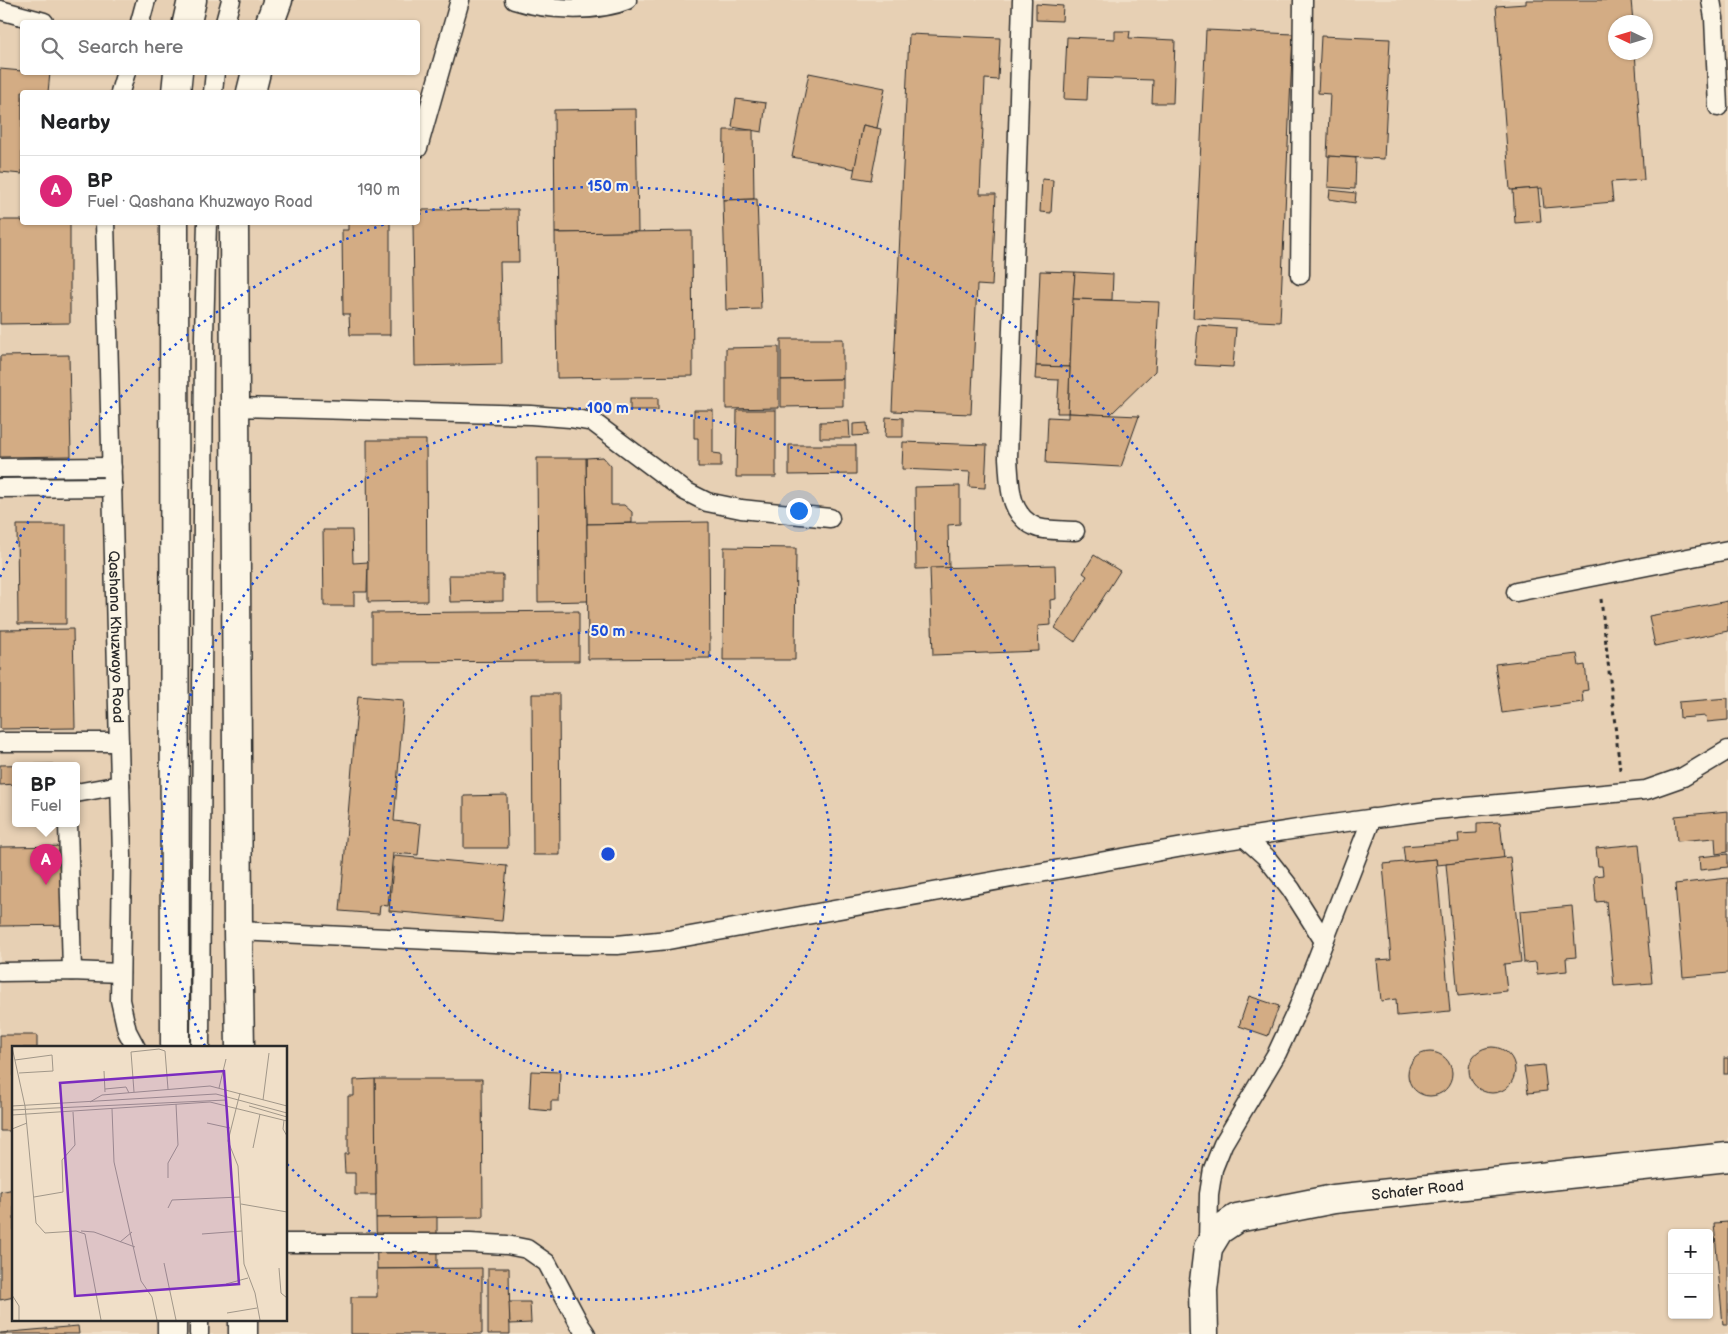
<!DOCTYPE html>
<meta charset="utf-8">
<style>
:root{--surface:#fff;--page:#f6f6f6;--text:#202124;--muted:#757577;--line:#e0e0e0;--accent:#db2777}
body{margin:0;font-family:"Balsamiq Sans",sans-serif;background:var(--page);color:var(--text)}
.controls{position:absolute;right:15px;bottom:15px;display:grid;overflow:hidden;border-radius:5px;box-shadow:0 1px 4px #0004}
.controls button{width:45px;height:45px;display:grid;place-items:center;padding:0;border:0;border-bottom:1px solid var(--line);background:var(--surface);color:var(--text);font:25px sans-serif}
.compass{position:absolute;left:1608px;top:15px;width:45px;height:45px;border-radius:50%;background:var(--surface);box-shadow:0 1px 4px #0004;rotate:274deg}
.you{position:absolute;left:798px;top:510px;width:18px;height:18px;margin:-12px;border:4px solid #fff;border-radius:50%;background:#1a73e8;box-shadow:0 0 0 8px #1a73e833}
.badge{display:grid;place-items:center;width:32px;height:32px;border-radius:50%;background:var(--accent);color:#fff;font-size:16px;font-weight:700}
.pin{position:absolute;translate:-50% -41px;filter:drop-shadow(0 1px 2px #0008)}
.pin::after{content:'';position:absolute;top:26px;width:18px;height:15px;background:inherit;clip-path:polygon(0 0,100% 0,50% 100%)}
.popup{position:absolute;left:12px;top:762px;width:68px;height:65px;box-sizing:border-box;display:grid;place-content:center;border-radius:5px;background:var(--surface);filter:drop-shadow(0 1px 4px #0005);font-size:16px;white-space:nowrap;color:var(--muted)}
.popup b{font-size:19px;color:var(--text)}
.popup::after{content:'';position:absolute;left:50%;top:100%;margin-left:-10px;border:10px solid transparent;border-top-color:var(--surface)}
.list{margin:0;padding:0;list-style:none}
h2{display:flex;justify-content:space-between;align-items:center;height:65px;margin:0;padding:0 20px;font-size:21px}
h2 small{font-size:16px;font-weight:400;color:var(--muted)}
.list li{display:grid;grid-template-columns:32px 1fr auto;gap:15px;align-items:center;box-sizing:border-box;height:70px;padding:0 20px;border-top:1px solid var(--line)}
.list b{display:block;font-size:19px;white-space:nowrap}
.list p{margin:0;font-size:16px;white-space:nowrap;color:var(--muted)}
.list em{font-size:16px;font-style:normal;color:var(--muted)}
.icon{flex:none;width:28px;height:28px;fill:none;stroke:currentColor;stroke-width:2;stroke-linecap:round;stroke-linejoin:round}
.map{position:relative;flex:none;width:1728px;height:1334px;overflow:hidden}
.search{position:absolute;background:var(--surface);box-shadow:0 1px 4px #0004;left:20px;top:20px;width:400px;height:55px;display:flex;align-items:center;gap:12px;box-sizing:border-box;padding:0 18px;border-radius:5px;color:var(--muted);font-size:19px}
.panel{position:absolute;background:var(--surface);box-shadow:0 1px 4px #0004;left:20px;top:90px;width:400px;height:135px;border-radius:5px}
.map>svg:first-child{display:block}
.built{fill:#e7d0b4;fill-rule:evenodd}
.building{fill:#d3ac84;stroke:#2b2b2b}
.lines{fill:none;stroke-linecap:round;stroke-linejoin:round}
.service-casing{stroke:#2b2b2b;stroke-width:21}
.minor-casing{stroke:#2b2b2b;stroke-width:31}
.secondary-casing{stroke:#2b2b2b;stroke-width:31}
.path{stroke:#2b2b2b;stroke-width:3;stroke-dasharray:4 4;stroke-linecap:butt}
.service{stroke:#fcf5e5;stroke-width:18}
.minor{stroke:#fcf5e5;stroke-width:28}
.secondary{stroke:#fcf5e5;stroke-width:28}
.ring{fill:none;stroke:#1d4ed8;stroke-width:2.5;stroke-dasharray:2.5 5}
.labels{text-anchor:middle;stroke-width:4;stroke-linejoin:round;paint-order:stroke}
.street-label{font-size:15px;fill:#2b2b2b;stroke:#fcf5e5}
.inset-road{fill:none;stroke:#a19789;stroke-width:1}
.view{fill:#7b2cbf;fill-opacity:0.15;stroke:#7b2cbf;stroke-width:2.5}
.inset-edge{fill:none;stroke:#2b2b2b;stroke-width:2.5}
.centre{fill:#1d4ed8;stroke:#fcf5e5;stroke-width:2.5}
.ring-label{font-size:15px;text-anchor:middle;font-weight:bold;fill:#1d4ed8;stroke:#fcf5e5;stroke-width:4;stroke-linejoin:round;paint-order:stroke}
</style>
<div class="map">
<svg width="1728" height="1334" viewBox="0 0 1728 1334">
<rect width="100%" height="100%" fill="#f0dfc8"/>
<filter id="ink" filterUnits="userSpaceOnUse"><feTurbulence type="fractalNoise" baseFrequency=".02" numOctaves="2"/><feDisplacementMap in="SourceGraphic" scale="10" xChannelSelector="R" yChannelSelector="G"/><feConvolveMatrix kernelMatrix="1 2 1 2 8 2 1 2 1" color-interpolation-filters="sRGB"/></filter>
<g filter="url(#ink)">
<path class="built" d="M0,0H1728V1334H0ZM22,22H418V72H22ZM1616,22H1646V52H1616ZM22,92H418V222H22ZM16,766H76V824H16ZM14,1048H286V1320H14ZM1672,1233H1709V1315H1672Z"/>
<g class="building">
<polygon points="1526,0 1631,0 1633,22 1616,22 1616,52 1635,52 1644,180 1611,182 1613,202 1544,208 1542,188 1510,190 1496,6 1526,4"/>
<polygon points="1036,4 1063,6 1062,21 1036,20"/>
<polygon points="1206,30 1293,34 1280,322 1193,318"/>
<polygon points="1115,31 1130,31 1129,38 1175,40 1173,103 1152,103 1153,80 1088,78 1087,100 1064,99 1067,37 1115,39"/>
<polygon points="909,34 1000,38 998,80 985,79 980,194 996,194 992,286 977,285 971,414 892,411"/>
<polygon points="1321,36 1390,39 1384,159 1327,156 1330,94 1318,93"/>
<polygon points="0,69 22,71 22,72 50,73 48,92 22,92 22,174 0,172"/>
<polygon points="809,73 885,88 877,128 863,125 855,169 792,157"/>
<polygon points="736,99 766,103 762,132 732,127"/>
<polygon points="636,109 638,232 555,233 554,110"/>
<polygon points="863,125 881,129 871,180 853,177"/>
<polygon points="724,130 753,130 754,199 723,200"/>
<polygon points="1329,156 1356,158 1355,189 1328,187"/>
<polygon points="1042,179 1053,180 1051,213 1040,212"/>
<polygon points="1538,188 1541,221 1515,223 1513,190"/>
<polygon points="1330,190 1356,193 1355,203 1329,199"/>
<polygon points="757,199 761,309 726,310 723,200"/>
<polygon points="518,209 519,262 500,262 502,364 415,366 413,222 418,222 418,210"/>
<polygon points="0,220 22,220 22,222 70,222 70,323 0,324"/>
<polygon points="348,222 390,222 390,335 350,335 349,314 343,314 342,230 348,230"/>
<polygon points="692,231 693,376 557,378 555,233"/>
<polygon points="1040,271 1075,272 1070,367 1036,366"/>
<polygon points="1075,272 1113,274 1112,300 1073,299"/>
<polygon points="1073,299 1159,302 1155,371 1110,415 1068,413"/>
<polygon points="1198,325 1236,328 1233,367 1195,365"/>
<polygon points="781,339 843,339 843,379 781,380"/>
<polygon points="779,347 779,408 726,409 726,348"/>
<polygon points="69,355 71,456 0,457 0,356"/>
<polygon points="1036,366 1070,367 1068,413 1057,413 1059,380 1035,379"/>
<polygon points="843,379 843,406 781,407 781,380"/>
<rect x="630" y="398" width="28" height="12"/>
<polygon points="694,410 713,410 713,453 721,454 721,467 698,467 698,438 694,438"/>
<polygon points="737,410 776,410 776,477 736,477"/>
<polygon points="1068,413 1139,416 1121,467 1046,463 1048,417 1068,418"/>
<polygon points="886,417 903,418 903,437 885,437"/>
<polygon points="849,421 850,438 820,438 820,422"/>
<polygon points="867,423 868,435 853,436 853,424"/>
<polygon points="367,440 426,440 427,601 368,602"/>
<polygon points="903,442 987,445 985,488 969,487 970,472 902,469"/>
<polygon points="789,445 856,445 856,474 789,475"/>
<polygon points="603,457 611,466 611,505 624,505 632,512 632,523 587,524 586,458"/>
<polygon points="537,458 586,458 588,601 538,602"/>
<polygon points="960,486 960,524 948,525 949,568 916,569 915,487"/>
<polygon points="709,522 710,658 588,659 587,524"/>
<polygon points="17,525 66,525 66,624 18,624"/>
<polygon points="323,530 352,530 353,563 368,562 367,592 354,592 354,606 324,606"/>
<polygon points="724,547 796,548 795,660 723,660"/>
<polygon points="1094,555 1120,571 1075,642 1055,628 1087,576 1083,573"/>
<polygon points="1055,565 1056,599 1050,600 1051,625 1038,626 1039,651 933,655 930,568"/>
<polygon points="449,575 503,575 503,601 450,602"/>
<polygon points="1728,601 1728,631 1655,646 1649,616"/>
<polygon points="579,611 579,661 372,662 372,613"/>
<polygon points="73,629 75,728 0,729 0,630"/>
<polygon points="1577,654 1579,666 1585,665 1588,690 1582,691 1583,702 1502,713 1495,664"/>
<polygon points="532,694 559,694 560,855 533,855"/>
<polygon points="358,696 404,700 394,821 421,824 418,855 393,853 388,906 380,905 379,914 340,911"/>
<polygon points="1728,698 1728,720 1707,722 1706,716 1680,718 1679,702"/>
<polygon points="53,764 53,766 16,766 16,784 0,785 0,765"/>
<polygon points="507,795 508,848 464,848 464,796"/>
<polygon points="1728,811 1728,852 1716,854 1715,838 1677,841 1675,816"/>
<polygon points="1500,822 1504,858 1437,865 1436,859 1405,862 1403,846 1459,842 1458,834 1477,833 1477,823"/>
<polygon points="1639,844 1652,983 1614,986 1606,901 1596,902 1594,876 1603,875 1602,866 1598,866 1596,848"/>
<polygon points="76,846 78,925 0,926 0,847"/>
<polygon points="1728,854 1728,867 1700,870 1699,857"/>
<polygon points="394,856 507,866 502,921 389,911"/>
<polygon points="1510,857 1521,962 1504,964 1507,991 1458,996 1446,864"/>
<polygon points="1436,859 1450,1011 1397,1016 1396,999 1381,1001 1377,960 1391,959 1383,864"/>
<polygon points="1728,878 1728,973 1683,977 1675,884"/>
<polygon points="1572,906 1576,957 1566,958 1567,971 1537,974 1536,962 1524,963 1520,911"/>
<polygon points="1249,996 1279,1006 1268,1036 1239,1026"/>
<polygon points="0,1035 37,1035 37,1048 14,1048 14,1131 0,1131"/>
<circle cx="1492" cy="1070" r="23"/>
<circle cx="1430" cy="1074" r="22"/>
<rect x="1724" y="1058" width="4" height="16"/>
<polygon points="1544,1065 1547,1091 1528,1093 1524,1067"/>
<polygon points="531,1071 560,1072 559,1101 551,1101 551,1111 529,1109"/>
<polygon points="375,1079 482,1079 483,1217 376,1218"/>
<polygon points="375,1079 376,1195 355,1195 355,1173 345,1173 344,1154 348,1154 348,1096 354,1096 354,1080"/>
<polygon points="14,1189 14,1297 0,1300 0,1192"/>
<polygon points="437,1217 437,1268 377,1269 376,1218"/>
<polygon points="1728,1222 1728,1325 1723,1325 1714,1223"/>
<polygon points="482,1268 482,1334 351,1334 351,1297 377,1297 377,1269"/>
<polygon points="488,1268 509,1268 510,1334 488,1334"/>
<polygon points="509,1302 530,1302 531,1323 510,1324"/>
<polygon points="78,1326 79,1334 0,1334 0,1333"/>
</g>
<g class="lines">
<g class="service-casing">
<g id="service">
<path d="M514,0C545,10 596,13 627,0"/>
<path d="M1022,0L1008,458C1010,484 1008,515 1036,527C1044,531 1065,530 1075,531"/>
<polyline points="1711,0 1714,18 1718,107"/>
<polyline points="0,10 44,22"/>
<polyline points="140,22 146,0"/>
<polyline points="225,22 231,0"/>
<polyline points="120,92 126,72"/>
<polyline points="213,92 215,72"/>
<polyline points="418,148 460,0"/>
<path id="s1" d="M105,222L122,856L120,1000L127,1031L136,1048"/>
<polyline points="1300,275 1303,0"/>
<polyline points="235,407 531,415 570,418 593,422 685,491 707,502 741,509 830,518"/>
<polyline points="0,468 112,467"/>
<polyline points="0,488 113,487"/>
<polyline points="1516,592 1728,550"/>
<polyline points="0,742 119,742"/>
<polyline points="76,793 120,785"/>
<polyline points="68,824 72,971"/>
<polyline points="1244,837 1266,857 1291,889 1324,941"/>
<polyline points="238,931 516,944 617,945 668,940 1183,847 1310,827 1435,810 1646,790 1683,777 1728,750"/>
<polyline points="0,972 72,971 120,973"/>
<polyline points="200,1048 204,336 207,222"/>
<polyline points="286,1243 470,1243 507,1245 527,1249 547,1263 580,1325 586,1334"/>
<polyline points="1208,1245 1209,1194 1213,1169 1223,1144 1277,1053 1298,1008 1372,818"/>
<polyline points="199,1334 199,1320"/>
</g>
</g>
<g class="minor-casing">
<g id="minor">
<path id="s2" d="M1204,1334L1203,1290L1208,1248L1219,1230L1237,1218L1334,1199L1728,1157"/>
</g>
</g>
<g class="secondary-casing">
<g id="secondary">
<polyline points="187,22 192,0"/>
<polyline points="270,22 278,0"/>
<polyline points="176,92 178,72"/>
<polyline points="251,92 256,72"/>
<polyline points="174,222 175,1048"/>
<polyline points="234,222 238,931 240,1048"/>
<polyline points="172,1334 172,1320"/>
<polyline points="243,1334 243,1320"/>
</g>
</g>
<polyline class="path" points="1601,599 1620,770"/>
<use href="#service" class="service"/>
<use href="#minor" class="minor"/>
<use href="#secondary" class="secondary"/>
</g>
</g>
<g class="ring">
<circle cx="608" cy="854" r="223"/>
<path d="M205 1046A446 446 0 1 1 287 1164"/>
<path d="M0 577A668 668 0 0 1 385 224M418 214A668 668 0 0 1 1076 1330"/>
</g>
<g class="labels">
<g class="street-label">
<text dy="5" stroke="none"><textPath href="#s1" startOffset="415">Qashana Khuzwayo Road</textPath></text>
<text dy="5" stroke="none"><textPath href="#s2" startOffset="312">Schafer Road</textPath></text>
</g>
</g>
<g transform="translate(12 1046)">
<rect width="275" height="275" fill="#f0dfc8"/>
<path class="inset-road" d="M0,1L13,60L24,177L33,187L64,185L73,188L89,274M3,14L40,9L41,25L7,27M92,25L93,46M207,42L214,13M93,43L114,41L117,47M122,46L119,6L147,3L153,5L156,43M228,47L216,95L226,120L232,218L243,247L248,274M251,54L257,7M78,56L90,49L198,40L275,60M0,60L204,48L275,67M237,60L275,71M100,63L102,116L129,235L140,251L145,274M0,64L214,54M0,69L198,56L275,75M272,74L271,83L275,90M195,77L218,82M0,83L15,77M241,102L248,68M156,132V117L166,99L164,58M22,151L51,146L50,114L63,99L61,66M229,158L275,166M156,162L160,154L228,151M69,185L82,186L123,201M190,188L230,185M108,196L120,186M152,217L164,274M267,222L269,247L275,252M214,238L236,232M0,249L7,260V274M215,267L245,262"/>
<path class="view" d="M212,25L227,238L63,250L48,37Z"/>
<rect width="275" height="275" class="inset-edge"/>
</g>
<circle cx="608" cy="854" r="8" class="centre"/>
<g class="ring-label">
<text x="608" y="191">150 m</text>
<text x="608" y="413">100 m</text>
<text x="608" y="636">50 m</text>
</g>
</svg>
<div class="controls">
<button>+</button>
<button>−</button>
</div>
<svg class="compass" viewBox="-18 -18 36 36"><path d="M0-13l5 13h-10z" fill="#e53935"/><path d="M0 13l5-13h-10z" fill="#757577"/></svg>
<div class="you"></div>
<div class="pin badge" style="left:46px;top:885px">A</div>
<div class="popup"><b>BP</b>Fuel</div>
<div class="search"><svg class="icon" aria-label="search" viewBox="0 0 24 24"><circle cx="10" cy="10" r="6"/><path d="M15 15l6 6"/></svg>Search here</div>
<section class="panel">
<h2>Nearby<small></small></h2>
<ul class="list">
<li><span class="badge">A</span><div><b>BP</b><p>Fuel · Qashana Khuzwayo Road</p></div><em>190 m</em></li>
</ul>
</section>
</div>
